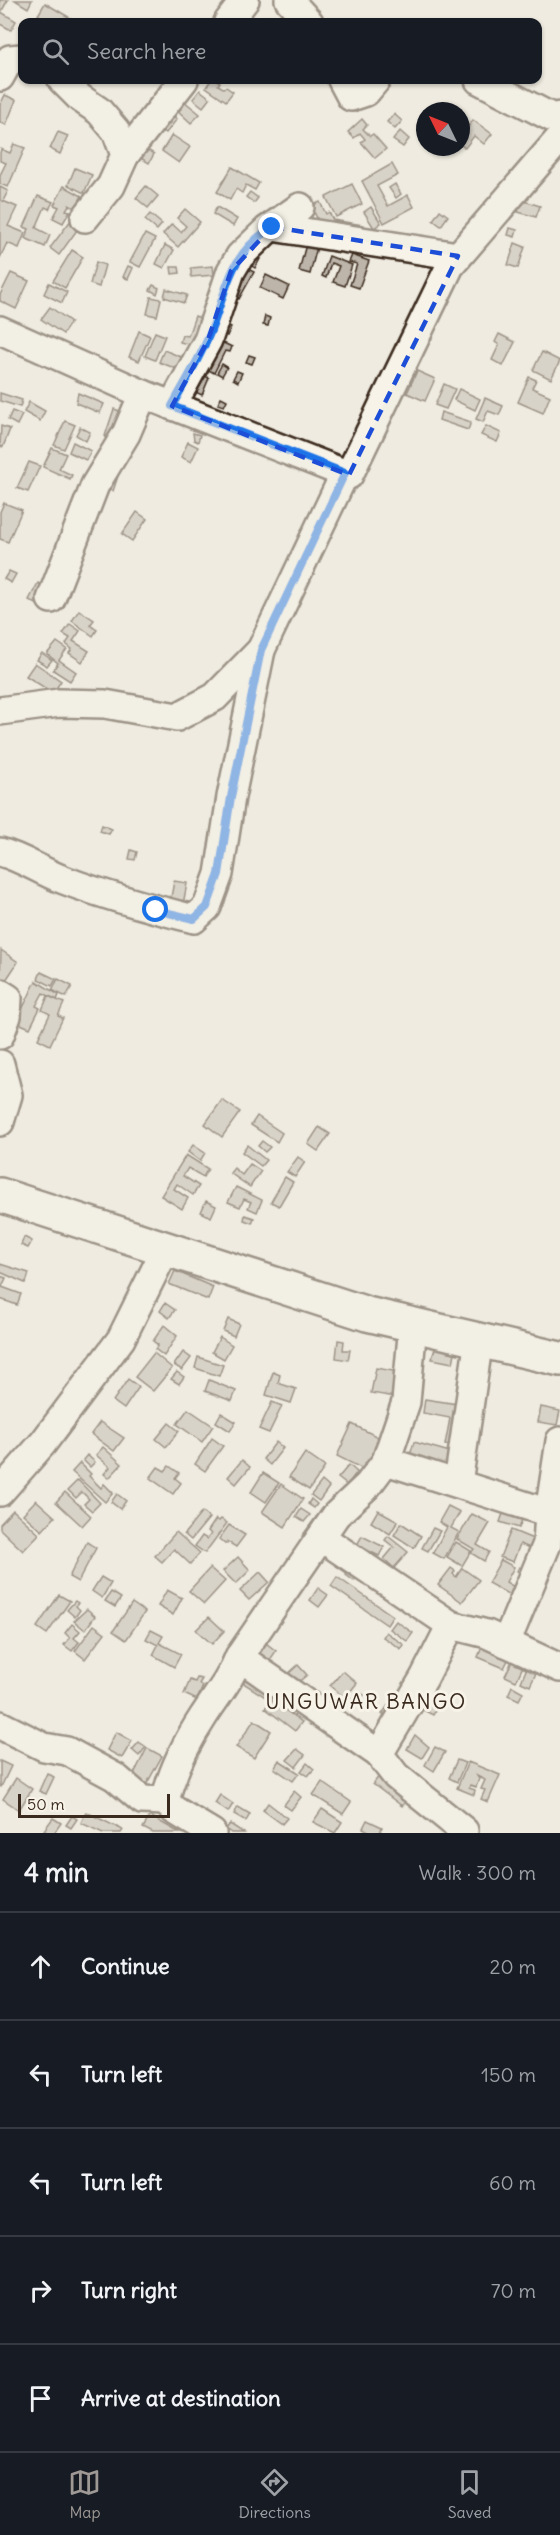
<!DOCTYPE html>
<meta charset="utf-8">
<style>
:root{--surface:#171b24;--page:#20242c;--text:#f1f3f6;--muted:#9ea1a6;--line:#363941;--accent:#9f9995}
body{margin:0;font-family:Delius,sans-serif;background:var(--page);color:var(--text)}
.compass{position:absolute;left:416px;top:102px;width:54px;height:54px;border-radius:50%;background:var(--surface);box-shadow:0 2px 4px #0004;rotate:313deg}
.scale{position:absolute;left:18px;bottom:15px;width:152px;box-sizing:border-box;padding-left:6px;border:3px solid #3b2a1e;border-top:0;font-size:16px;line-height:21px;white-space:nowrap;color:#3b2a1e;-webkit-text-stroke:4px #f7f3e8;paint-order:stroke}
.stop{position:absolute;width:18px;height:18px;margin:-14px;border:4px solid #1a73e8;border-radius:50%;background:#fff}
.stop.end{background:#1a73e8;border-color:#fff;box-shadow:0 2px 6px #0008}
.list{margin:0;padding:0;list-style:none}
h2{display:flex;justify-content:space-between;align-items:center;height:78px;margin:0;padding:0 24px;font-size:26px}
h2 small{font-size:20px;font-weight:400;color:var(--muted)}
.list li{display:grid;grid-template-columns:39px 1fr auto;gap:18px;align-items:center;box-sizing:border-box;height:108px;padding:0 24px;border-top:2px solid var(--line)}
.list b{display:block;font-size:22px;white-space:nowrap}
.list em{font-size:20px;font-style:normal;color:var(--muted)}
.icon{flex:none;width:33px;height:33px;fill:none;stroke:currentColor;stroke-width:2;stroke-linecap:round;stroke-linejoin:round}
.map{position:relative;flex:none;width:560px;height:1833px;overflow:hidden}
.search{position:absolute;background:var(--surface);box-shadow:0 2px 4px #0004;left:18px;right:18px;top:18px;height:66px;display:flex;align-items:center;gap:15px;box-sizing:border-box;padding:0 21px;border-radius:12px;color:var(--muted);font-size:22px}
.sheet{height:618px;background:var(--surface)}
nav{display:flex;justify-content:space-around;align-items:center;box-sizing:border-box;height:84px;border-top:2px solid var(--line);background:var(--surface);font-size:16px;color:var(--muted)}
nav a{display:grid;justify-items:center;gap:3px}
nav .on{color:var(--accent)}
.map>svg:first-child{display:block}
.building{fill:#bdb5aa;stroke:#3b2a1e;stroke-width:1.5}
.lines{fill:none;stroke-linecap:round;stroke-linejoin:round}
.minor-casing{stroke:#3b2a1e;stroke-width:32}
.major-casing{stroke:#3b2a1e;stroke-width:38}
.minor{stroke:#f7f3e8;stroke-width:27}
.major{stroke:#f7f3e8;stroke-width:33}
.route{stroke:#1a73e8;stroke-width:8}
.marked{fill:none;stroke:#1d4ed8;stroke-width:4.5;stroke-dasharray:12 8;stroke-linejoin:round}
.labels{text-anchor:middle;stroke-width:6;stroke-linejoin:round;paint-order:stroke}
.quarter-label{font-size:21px;letter-spacing:1.5px;fill:#3b2a1e;stroke:#f7f3e8}
</style>
<div class="map">
<svg width="560" height="1833" viewBox="0 0 560 1833">
<rect width="100%" height="100%" fill="#efebe0"/>
<filter id="ink" filterUnits="userSpaceOnUse"><feTurbulence type="fractalNoise" baseFrequency=".0167" numOctaves="2"/><feDisplacementMap in="SourceGraphic" scale="12" xChannelSelector="R" yChannelSelector="G"/><feConvolveMatrix kernelMatrix="1 2 1 2 8 2 1 2 1" color-interpolation-filters="sRGB"/></filter>
<g filter="url(#ink)">
<g class="building">
<polygon points="0,0 8,0 1,12 16,21 11,30 0,24"/>
<polygon points="15,0 32,0 28,8"/>
<polygon points="45,3 72,19 70,22 51,22 38,15"/>
<polygon points="211,80 216,80 220,82 218,85 223,88 226,87 233,92 226,101 206,87"/>
<polygon points="200,90 210,98 203,107 193,99"/>
<polygon points="5,95 16,100 6,125 0,122 0,105"/>
<polygon points="184,101 200,114 191,123 176,109"/>
<polygon points="169,113 177,119 166,133 158,127"/>
<polygon points="394,114 402,121 395,129 387,122"/>
<polygon points="362,119 367,125 363,129 370,136 373,134 386,149 375,158 361,142 365,139 360,133 354,138 348,132"/>
<polygon points="473,120 492,134 484,144 474,136 465,148 461,145 461,137"/>
<polygon points="400,131 409,139 403,147 393,140"/>
<polygon points="58,132 68,136 60,154 50,149"/>
<polygon points="172,135 190,147 179,163 162,151"/>
<polygon points="14,144 25,148 8,187 0,184 0,175 6,163 0,161 0,153 1,149 10,153"/>
<polygon points="144,148 154,154 149,163 139,157"/>
<polygon points="392,164 398,175 377,186 388,206 408,195 414,207 384,223 362,181"/>
<polygon points="232,167 259,183 255,190 246,185 242,193 236,189 230,200 217,192"/>
<polygon points="75,168 92,175 84,193 68,185"/>
<polygon points="352,184 362,204 336,217 326,197"/>
<polygon points="395,184 401,194 396,198 389,188"/>
<polygon points="64,186 82,196 75,208 69,205 66,210 70,211 63,223 53,218 59,207 54,205"/>
<polygon points="146,186 158,196 148,208 136,198"/>
<polygon points="0,187 8,191 3,201 17,207 8,226 25,233 19,248 7,243 0,258"/>
<polygon points="250,192 258,198 254,203 246,197"/>
<polygon points="38,196 53,202 49,209 45,207 36,228 50,235 45,247 25,238 29,229 24,227"/>
<polygon points="521,200 540,206 536,217 518,212"/>
<polygon points="320,202 326,214 329,212 333,220 364,225 362,236 323,230 311,206"/>
<polygon points="217,207 237,219 233,226 213,214"/>
<polygon points="371,207 381,223 374,228 364,212"/>
<polygon points="185,209 200,222 178,247 163,234 172,224 181,232 186,226 177,218"/>
<polygon points="440,210 448,216 441,226 433,220"/>
<polygon points="150,214 162,224 157,230 145,220"/>
<polygon points="71,220 80,226 59,255 50,248"/>
<polygon points="510,228 517,230 515,237 508,235"/>
<polygon points="145,234 155,239 140,267 130,262"/>
<polygon points="515,243 525,247 518,268 508,265"/>
<polygon points="306,244 317,247 310,274 299,271"/>
<polygon points="165,245 174,250 164,268 156,264"/>
<polygon points="72,250 83,257 65,288 53,281"/>
<polygon points="252,253 260,259 255,268 246,262"/>
<polygon points="352,255 369,261 359,288 350,285 357,264 349,262"/>
<polygon points="329,256 352,265 345,286 333,282 339,266 331,263 326,278 322,276"/>
<polygon points="96,262 105,265 99,287 90,284"/>
<polygon points="128,266 133,268 128,279 123,277"/>
<polygon points="213,266 214,275 191,277 191,268"/>
<polygon points="171,267 179,267 180,273 172,274"/>
<polygon points="244,267 254,272 239,299 229,294"/>
<polygon points="11,273 29,281 16,309 0,301 0,295"/>
<polygon points="266,275 289,286 283,299 260,288"/>
<polygon points="49,283 67,292 62,303 44,294"/>
<polygon points="153,285 159,288 157,294 150,290"/>
<polygon points="166,289 187,295 184,303 164,297"/>
<polygon points="151,297 161,299 157,316 147,314"/>
<polygon points="50,307 71,322 63,334 41,319"/>
<polygon points="195,316 208,321 202,336 195,334 191,345 180,342 182,335 188,336"/>
<polygon points="265,316 270,318 268,326 263,325"/>
<polygon points="224,324 231,327 227,336 220,333"/>
<polygon points="139,331 150,336 139,361 129,357"/>
<polygon points="155,332 165,336 155,360 145,356"/>
<polygon points="499,334 515,342 503,366 492,360 499,345 495,342"/>
<polygon points="217,340 232,347 230,352 225,351 214,373 203,367"/>
<polygon points="164,350 186,359 182,371 159,362"/>
<polygon points="542,352 560,361 551,379 533,370"/>
<polygon points="249,355 255,357 252,364 246,362"/>
<polygon points="222,364 227,367 222,376 217,373"/>
<polygon points="237,371 242,373 238,382 233,379"/>
<polygon points="417,371 435,379 425,401 407,393"/>
<polygon points="201,374 209,378 202,395 193,391"/>
<polygon points="529,377 536,380 532,388 550,396 543,413 518,402"/>
<polygon points="444,384 455,389 446,409 435,405"/>
<polygon points="459,389 480,399 475,410 454,400"/>
<polygon points="0,393 22,400 20,407 0,401"/>
<polygon points="78,393 104,404 100,413 76,403"/>
<polygon points="221,397 227,400 224,406 218,404"/>
<polygon points="485,398 503,406 499,415 488,411 483,422 476,419"/>
<polygon points="29,402 45,411 40,421 24,412"/>
<polygon points="114,409 125,413 115,440 105,436"/>
<polygon points="12,411 22,415 17,425 8,420"/>
<polygon points="441,412 471,422 468,430 439,420"/>
<polygon points="65,421 75,425 64,449 54,445"/>
<polygon points="1,426 10,429 3,447 0,446"/>
<polygon points="486,426 501,433 497,442 481,435"/>
<polygon points="80,427 90,432 86,441 76,435"/>
<polygon points="193,433 200,435 198,442 194,440"/>
<polygon points="73,442 91,451 86,460 69,452"/>
<polygon points="188,442 198,447 191,462 181,457"/>
<polygon points="52,448 66,454 59,469 72,475 70,479 43,467"/>
<polygon points="29,462 40,466 28,492 17,488"/>
<polygon points="111,470 119,473 113,491 104,488"/>
<polygon points="4,503 22,510 8,542 0,539 0,512"/>
<polygon points="137,512 147,519 132,541 122,534"/>
<polygon points="9,571 16,574 11,583 4,579"/>
<polygon points="38,583 46,588 38,605 29,600"/>
<polygon points="79,610 94,620 90,625 97,630 93,636 72,621"/>
<polygon points="70,624 80,631 73,641 89,651 82,662 69,653 72,649 66,644 70,638 63,634"/>
<polygon points="57,642 67,649 59,660 76,672 70,681 53,670 58,663 47,654"/>
<polygon points="42,653 52,660 47,666 37,660"/>
<polygon points="35,663 61,681 53,693 26,676"/>
<polygon points="102,825 112,829 109,834 100,831"/>
<polygon points="131,850 137,852 135,860 129,859"/>
<polygon points="174,881 187,883 183,905 170,903"/>
<polygon points="1,950 18,962 2,986 0,984"/>
<polygon points="41,972 56,979 52,986 38,979"/>
<polygon points="58,979 72,986 66,997 52,990"/>
<polygon points="36,981 59,995 57,1000 43,993 36,1006 40,1008 30,1028 16,1022"/>
<polygon points="48,996 64,1003 58,1016 63,1018 50,1045 38,1039 50,1014 42,1010"/>
<polygon points="222,1100 240,1112 222,1137 205,1124"/>
<polygon points="257,1116 282,1133 277,1142 251,1125"/>
<polygon points="319,1127 330,1134 318,1151 308,1144"/>
<polygon points="262,1141 270,1147 265,1152 258,1146"/>
<polygon points="193,1145 205,1153 200,1161 188,1152"/>
<polygon points="247,1145 266,1160 261,1166 242,1152"/>
<polygon points="186,1155 208,1169 203,1177 188,1168 183,1176 199,1186 193,1195 177,1184 174,1189 188,1198 182,1209 161,1196"/>
<polygon points="298,1157 305,1162 295,1177 287,1172"/>
<polygon points="250,1164 261,1171 250,1187 230,1173 234,1168 242,1175"/>
<polygon points="285,1177 293,1182 279,1206 271,1202"/>
<polygon points="236,1187 262,1200 257,1212 248,1208 251,1202 244,1199 240,1207 228,1202"/>
<polygon points="206,1201 216,1206 211,1217 201,1212"/>
<polygon points="245,1215 254,1218 252,1223 244,1220"/>
<polygon points="24,1237 32,1241 28,1248 21,1245"/>
<polygon points="0,1264 29,1273 27,1280 25,1283 0,1272"/>
<polygon points="175,1271 213,1287 208,1300 169,1284"/>
<polygon points="0,1276 6,1278 2,1287 21,1294 17,1305 0,1299"/>
<polygon points="165,1303 175,1310 169,1318 160,1311"/>
<polygon points="228,1319 239,1324 234,1336 223,1331"/>
<polygon points="164,1325 177,1336 164,1356 155,1349 158,1345 153,1341"/>
<polygon points="220,1337 232,1345 224,1359 212,1352"/>
<polygon points="338,1340 344,1341 343,1350 350,1350 348,1360 336,1358"/>
<polygon points="435,1348 455,1353 453,1363 432,1359"/>
<polygon points="183,1352 191,1358 182,1370 174,1365"/>
<polygon points="154,1353 172,1368 153,1391 135,1377"/>
<polygon points="198,1357 223,1365 219,1376 195,1368"/>
<polygon points="376,1368 405,1373 401,1398 371,1393"/>
<polygon points="177,1372 184,1377 179,1384 171,1379"/>
<polygon points="273,1372 280,1375 278,1383 296,1389 291,1403 266,1395"/>
<polygon points="128,1379 139,1387 124,1409 113,1401"/>
<polygon points="209,1380 236,1391 232,1401 205,1391"/>
<polygon points="425,1399 457,1404 456,1446 445,1445 450,1418 423,1413"/>
<polygon points="272,1402 282,1406 269,1433 259,1429"/>
<polygon points="541,1407 560,1411 557,1425 538,1422"/>
<polygon points="188,1409 213,1426 202,1442 177,1424"/>
<polygon points="221,1413 236,1422 230,1431 216,1422"/>
<polygon points="100,1422 124,1438 114,1451 91,1434"/>
<polygon points="169,1423 179,1431 166,1447 156,1439"/>
<polygon points="352,1424 382,1439 367,1471 337,1456"/>
<polygon points="212,1438 223,1446 205,1471 195,1464"/>
<polygon points="276,1442 283,1448 270,1465 263,1459"/>
<polygon points="414,1442 457,1454 450,1474 408,1462"/>
<polygon points="103,1447 122,1464 109,1478 104,1474 110,1467 96,1455"/>
<polygon points="305,1453 325,1467 309,1490 289,1477"/>
<polygon points="87,1455 95,1462 90,1467 83,1460"/>
<polygon points="242,1460 250,1467 236,1484 228,1477"/>
<polygon points="80,1463 91,1474 89,1476 101,1488 104,1484 113,1493 105,1502 72,1472"/>
<polygon points="349,1465 357,1472 347,1485 338,1478"/>
<polygon points="169,1466 179,1473 175,1478 181,1483 173,1494 150,1478 158,1467 165,1471"/>
<polygon points="263,1473 279,1483 266,1502 251,1492"/>
<polygon points="78,1480 100,1503 92,1511 84,1504 89,1499 82,1492 76,1498 68,1490"/>
<polygon points="322,1481 329,1487 319,1501 311,1495"/>
<polygon points="281,1484 303,1499 285,1527 262,1512"/>
<polygon points="65,1492 91,1516 82,1526 56,1502"/>
<polygon points="117,1494 126,1501 120,1509 111,1502"/>
<polygon points="311,1499 317,1504 314,1508 308,1504"/>
<polygon points="36,1500 55,1517 42,1531 23,1514"/>
<polygon points="448,1506 460,1512 451,1528 459,1532 444,1559 433,1553 447,1527 439,1522"/>
<polygon points="505,1508 524,1514 519,1528 500,1522"/>
<polygon points="301,1509 310,1515 304,1522 296,1517"/>
<polygon points="13,1510 39,1534 23,1551 0,1529 0,1524"/>
<polygon points="378,1510 398,1521 390,1534 371,1522"/>
<polygon points="202,1512 209,1518 191,1540 184,1534"/>
<polygon points="472,1514 490,1523 477,1545 489,1552 484,1561 471,1553 474,1549 457,1539"/>
<polygon points="316,1517 323,1522 309,1541 302,1536"/>
<polygon points="216,1519 219,1521 221,1519 227,1523 205,1553 195,1546 202,1536 207,1539 211,1534 208,1531"/>
<polygon points="401,1523 421,1536 414,1548 394,1535"/>
<polygon points="229,1525 245,1535 236,1547 228,1542 226,1544 219,1539"/>
<polygon points="433,1528 440,1531 428,1551 422,1548"/>
<polygon points="511,1530 533,1539 530,1548 520,1544 513,1562 500,1557"/>
<polygon points="176,1532 200,1553 190,1564 174,1549 162,1562 155,1556"/>
<polygon points="362,1536 384,1547 379,1556 357,1545"/>
<polygon points="388,1536 408,1552 394,1568 384,1559 394,1547 385,1540"/>
<polygon points="87,1542 96,1548 78,1582 69,1577"/>
<polygon points="456,1542 471,1551 462,1566 447,1557"/>
<polygon points="238,1557 250,1570 236,1584 223,1571"/>
<polygon points="501,1560 514,1567 506,1582 514,1587 521,1573 517,1571 519,1567 529,1572 515,1598 488,1583"/>
<polygon points="354,1563 363,1569 354,1581 346,1575"/>
<polygon points="210,1568 225,1581 204,1604 189,1591"/>
<polygon points="451,1568 455,1571 453,1574 456,1577 462,1568 479,1580 462,1602 438,1585"/>
<polygon points="260,1572 269,1582 249,1600 240,1591"/>
<polygon points="101,1577 111,1583 102,1598 92,1591"/>
<polygon points="337,1577 393,1616 387,1625 331,1586"/>
<polygon points="318,1588 328,1595 319,1607 310,1600"/>
<polygon points="167,1590 182,1598 173,1615 158,1606"/>
<polygon points="111,1592 121,1598 115,1607 105,1601"/>
<polygon points="59,1595 70,1601 47,1634 37,1627"/>
<polygon points="75,1601 78,1603 76,1606 80,1610 75,1617 67,1610"/>
<polygon points="132,1603 145,1612 126,1640 113,1631"/>
<polygon points="87,1609 95,1616 85,1630 74,1621"/>
<polygon points="209,1617 224,1631 212,1644 196,1630"/>
<polygon points="396,1621 413,1633 407,1641 390,1629"/>
<polygon points="72,1624 80,1631 74,1638 79,1642 72,1651 64,1645 70,1638 65,1633"/>
<polygon points="94,1625 105,1633 85,1659 75,1651"/>
<polygon points="151,1630 163,1636 159,1643 181,1654 174,1667 153,1655 158,1645 146,1639"/>
<polygon points="386,1632 404,1645 401,1649 383,1637"/>
<polygon points="266,1643 276,1651 268,1663 257,1655"/>
<polygon points="482,1647 509,1658 504,1668 478,1657"/>
<polygon points="513,1659 524,1664 516,1681 505,1676"/>
<polygon points="298,1665 307,1675 296,1684 288,1674"/>
<polygon points="528,1665 538,1669 530,1686 521,1682"/>
<polygon points="243,1670 273,1689 267,1698 237,1679"/>
<polygon points="343,1671 357,1683 345,1698 330,1686"/>
<polygon points="197,1678 202,1679 199,1684 203,1686 197,1700 184,1694 190,1680 195,1682"/>
<polygon points="512,1686 523,1692 519,1700 508,1695"/>
<polygon points="357,1691 364,1695 359,1703 352,1699"/>
<polygon points="425,1692 441,1700 433,1715 423,1710 425,1705 419,1703"/>
<polygon points="396,1694 405,1700 391,1721 382,1714"/>
<polygon points="271,1700 302,1722 295,1731 265,1708"/>
<polygon points="254,1720 271,1731 254,1758 236,1747"/>
<polygon points="116,1732 132,1741 122,1758 107,1750"/>
<polygon points="415,1735 429,1747 422,1758 407,1749"/>
<polygon points="139,1742 146,1747 139,1756 132,1750"/>
<polygon points="435,1747 445,1752 434,1771 425,1765"/>
<polygon points="147,1748 162,1756 144,1789 130,1782"/>
<polygon points="297,1749 305,1755 296,1767 287,1760"/>
<polygon points="279,1760 299,1773 293,1781 274,1768"/>
<polygon points="457,1760 465,1763 457,1782 449,1778"/>
<polygon points="0,1761 11,1766 1,1787 0,1786"/>
<polygon points="468,1762 500,1775 488,1802 481,1799 485,1790 481,1789 485,1780 477,1776 479,1779 476,1787 470,1785 469,1788 475,1790 474,1795 457,1788"/>
<polygon points="307,1763 314,1769 308,1776 301,1771"/>
<polygon points="47,1773 54,1777 46,1794 39,1791"/>
<polygon points="379,1776 409,1798 402,1806 373,1784"/>
<polygon points="16,1778 32,1789 19,1810 3,1799"/>
<polygon points="322,1782 351,1802 343,1814 313,1795"/>
<polygon points="294,1791 301,1797 291,1810 284,1805"/>
<polygon points="220,1795 233,1804 228,1812 215,1803"/>
<polygon points="268,1803 287,1818 282,1824 263,1810"/>
<polygon points="238,1807 250,1814 246,1821 234,1814"/>
<polygon points="322,1809 342,1822 335,1833 313,1822"/>
<polygon points="86,1812 123,1830 121,1833 103,1833 81,1823"/>
<polygon points="72,1816 77,1819 71,1828 66,1825"/>
<polygon points="150,1816 180,1833 153,1833 143,1828"/>
<polygon points="53,1818 61,1823 54,1833 48,1833 44,1830"/>
<polygon points="367,1820 382,1827 380,1833 372,1833 363,1828"/>
<polygon points="230,1824 244,1833 231,1833 226,1829"/>
</g>
<g class="lines">
<g class="minor-casing">
<g id="minor">
<polyline points="289,0 309,22"/>
<polyline points="228,22 245,0"/>
<polyline points="0,77 10,59 22,58"/>
<polyline points="62,80 80,98 99,111 116,131 125,155 111,186 85,218"/>
<polyline points="342,80 351,97 366,92 376,80"/>
<polyline points="479,80 553,118 560,116"/>
<polyline points="125,155 184,80"/>
<polyline points="272,227 458,256"/>
<polyline points="0,330 143,394 349,475 450,266 560,138"/>
<polyline points="172,406 208,340 231,271 240,256 267,230 300,207"/>
<polyline points="51,599 95,485 126,434 143,394"/>
<polyline points="0,711 59,703 105,704 177,717 215,697 261,650 345,473"/>
<path d="M0,852C23,858 42,872 64,880C106,896 150,908 194,919L207,907L219,874L231,797L261,650"/>
<polyline points="0,993 8,998 7,1016 0,1035"/>
<polyline points="0,1064 8,1095 0,1122"/>
<polyline points="386,1461 549,1513"/>
<polyline points="458,1483 479,1339"/>
<polyline points="0,1492 43,1443 121,1339 166,1248"/>
<polyline points="322,1538 451,1625"/>
<polyline points="506,1643 547,1544 549,1513 560,1441"/>
<polyline points="0,1725 44,1747 67,1751 115,1777 142,1800 165,1801"/>
<polyline points="379,1754 239,1657 336,1515 368,1485 386,1461 406,1402 413,1324"/>
<polyline points="464,1831 396,1776 379,1754 424,1678 451,1625 487,1634 560,1668"/>
<path d="M212,1833L174,1810L165,1801C172,1771 186,1743 203,1717C217,1695 229,1682 239,1657"/>
</g>
</g>
<g class="major-casing">
<polyline id="major" points="0,1195 367,1314 560,1359"/>
</g>
<use href="#minor" class="minor"/>
<use href="#major" class="major"/>
</g>
</g>
<g class="lines" filter="url(#ink)">
<path class="route" d="M156,910L194,919L207,907L219,874L231,797L261,650L345,473L172,406C184,384 197,363 207,340C228,294 224,258 272,227"/>
</g>
<path d="M0 0H560V1833H0ZM272,227L458,256L349,475L172,406L208,340L231,271Z" fill="#efebe0" fill-opacity=".55" fill-rule="evenodd"/>
<path class="marked" d="M272,227L458,256L349,475L172,406L208,340L231,271Z"/>
<g class="labels">
<g class="quarter-label">
<text x="366" y="1709">UNGUWAR BANGO</text>
</g>
</g>
</svg>
<svg class="compass" viewBox="-18 -18 36 36"><path d="M0-13l5 13h-10z" fill="#e53935"/><path d="M0 13l5-13h-10z" fill="#9ea1a6"/></svg>
<div class="scale">50 m</div>
<div class="stop" style="left:156px;top:910px"></div>
<div class="stop end" style="left:272px;top:227px"></div>
<div class="search"><svg class="icon" aria-label="search" viewBox="0 0 24 24"><circle cx="10" cy="10" r="6"/><path d="M15 15l6 6"/></svg>Search here</div>
</div>
<section class="sheet">
<h2>4 min<small>Walk · 300 m</small></h2>
<ul class="list">
<li><svg class="icon" aria-label="ahead" viewBox="0 0 24 24"><path d="M12 20V5M6 11l6-6 6 6"/></svg><div><b>Continue</b></div><em>20 m</em></li>
<li><svg class="icon" aria-label="left" viewBox="0 0 24 24"><path d="M17 20v-9H6M10 6l-5 5 5 5"/></svg><div><b>Turn left</b></div><em>150 m</em></li>
<li><svg class="icon" aria-label="left" viewBox="0 0 24 24"><path d="M17 20v-9H6M10 6l-5 5 5 5"/></svg><div><b>Turn left</b></div><em>60 m</em></li>
<li><svg class="icon" aria-label="right" viewBox="0 0 24 24"><path d="M7 20v-9h11M14 6l5 5-5 5"/></svg><div><b>Turn right</b></div><em>70 m</em></li>
<li><svg class="icon" aria-label="arrive" viewBox="0 0 24 24"><path d="M6 21V4h12l-3 4 3 4H6"/></svg><div><b>Arrive at destination</b></div></li>
</ul>
</section>
<nav>
<a class="on"><svg class="icon" aria-label="map" viewBox="0 0 24 24"><path d="M3 6l6-2 6 2 6-2v14l-6 2-6-2-6 2zM9 4v14M15 6v14"/></svg>Map</a>
<a><svg class="icon" aria-label="directions" viewBox="0 0 24 24"><path d="M12 3l9 9-9 9-9-9zM9 14v-3h6M13 9l2 2-2 2"/></svg>Directions</a>
<a><svg class="icon" aria-label="saved" viewBox="0 0 24 24"><path d="M7 4h10v16l-5-4-5 4z"/></svg>Saved</a>
</nav>
